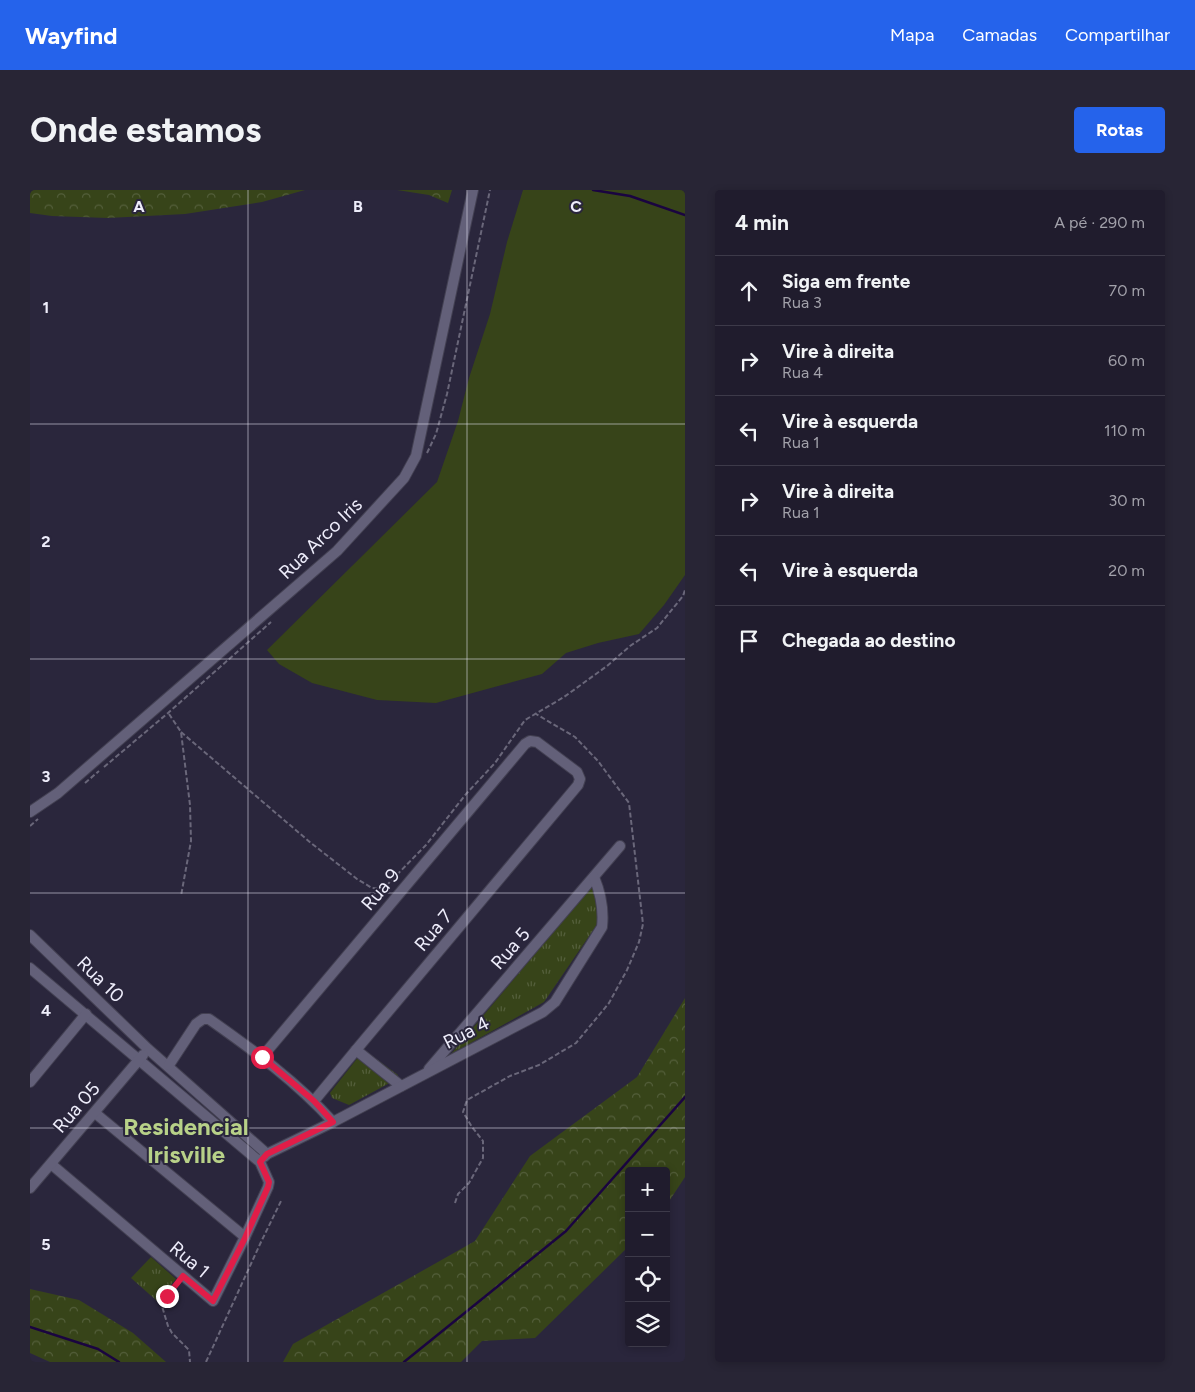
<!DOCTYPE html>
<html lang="pt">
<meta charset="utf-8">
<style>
:root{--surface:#201c2d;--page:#282535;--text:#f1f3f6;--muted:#a2a1aa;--line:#3d3a49;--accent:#2563eb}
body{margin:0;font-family:Figtree,sans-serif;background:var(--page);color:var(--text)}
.controls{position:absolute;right:15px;bottom:15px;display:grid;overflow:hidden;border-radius:5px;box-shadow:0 2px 8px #0003}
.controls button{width:45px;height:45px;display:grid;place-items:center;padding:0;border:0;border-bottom:1px solid var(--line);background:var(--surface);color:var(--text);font:25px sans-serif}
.stop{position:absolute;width:15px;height:15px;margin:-11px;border:4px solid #e11d48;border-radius:50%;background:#fff}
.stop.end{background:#e11d48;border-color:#fff;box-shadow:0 1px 5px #0008}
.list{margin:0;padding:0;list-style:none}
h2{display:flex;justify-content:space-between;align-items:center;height:65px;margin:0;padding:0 20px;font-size:21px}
h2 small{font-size:16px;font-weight:400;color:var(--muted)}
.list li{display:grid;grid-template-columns:32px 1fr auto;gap:15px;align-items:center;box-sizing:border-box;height:70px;padding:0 20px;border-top:1px solid var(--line)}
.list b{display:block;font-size:19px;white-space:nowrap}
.list p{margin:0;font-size:16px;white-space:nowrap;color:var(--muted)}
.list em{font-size:16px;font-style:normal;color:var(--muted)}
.icon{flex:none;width:28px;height:28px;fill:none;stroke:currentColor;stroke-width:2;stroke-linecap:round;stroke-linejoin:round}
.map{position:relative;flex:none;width:655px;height:1172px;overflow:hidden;border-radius:5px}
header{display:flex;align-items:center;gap:30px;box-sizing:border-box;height:70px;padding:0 25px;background:var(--accent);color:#fff}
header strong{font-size:24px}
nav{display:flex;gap:28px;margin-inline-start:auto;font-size:18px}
.intro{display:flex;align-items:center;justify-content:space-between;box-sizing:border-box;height:120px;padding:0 30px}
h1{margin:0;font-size:35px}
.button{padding:12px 22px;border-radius:5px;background:var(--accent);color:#fff;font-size:18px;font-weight:700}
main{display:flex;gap:30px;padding:0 30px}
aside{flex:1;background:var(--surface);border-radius:5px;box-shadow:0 2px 8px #0003}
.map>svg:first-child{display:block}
.grass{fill:#374419}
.forest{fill:url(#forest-crowns)}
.park{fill:url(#park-tufts)}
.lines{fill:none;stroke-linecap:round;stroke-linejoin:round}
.stream{stroke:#1a0440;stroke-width:2.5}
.minor-casing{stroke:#434052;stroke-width:12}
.path{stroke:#6a677a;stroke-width:2;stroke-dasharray:5 2.5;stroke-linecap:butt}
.minor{stroke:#636079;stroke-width:10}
.route{stroke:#e11d48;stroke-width:6}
.grid{fill:none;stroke:#eeedfb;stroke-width:1;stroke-opacity:0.55}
.labels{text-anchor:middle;stroke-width:4;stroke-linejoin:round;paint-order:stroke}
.street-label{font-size:19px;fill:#eeedfb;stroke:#2a263c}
.district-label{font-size:24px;font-weight:bold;fill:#b8d188;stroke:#2a263c}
.grid-label{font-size:16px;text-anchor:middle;font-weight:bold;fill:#eeedfb;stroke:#2a263c;stroke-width:4;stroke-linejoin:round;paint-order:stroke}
</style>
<header>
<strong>Wayfind</strong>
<nav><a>Mapa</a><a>Camadas</a><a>Compartilhar</a></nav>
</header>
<div class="intro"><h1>Onde estamos</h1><a class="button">Rotas</a></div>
<main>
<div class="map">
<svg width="655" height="1172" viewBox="0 0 655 1172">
<defs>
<pattern id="forest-crowns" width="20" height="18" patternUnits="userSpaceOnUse" patternTransform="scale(1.25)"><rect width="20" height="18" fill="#374419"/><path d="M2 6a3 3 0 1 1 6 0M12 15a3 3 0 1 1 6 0" fill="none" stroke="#545f3b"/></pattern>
<pattern id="park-tufts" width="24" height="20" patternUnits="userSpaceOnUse" patternTransform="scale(1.25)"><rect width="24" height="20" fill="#374419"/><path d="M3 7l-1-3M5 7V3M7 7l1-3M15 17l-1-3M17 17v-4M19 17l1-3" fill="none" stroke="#545f3b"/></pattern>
</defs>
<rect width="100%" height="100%" fill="#2a263c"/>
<polygon class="grass" points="493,0 655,0 655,385 634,415 609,444 568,453 536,463 512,484 406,513 347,510 282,493 249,474 237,460 407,292 428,231 439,188 460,124 477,52"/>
<g class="forest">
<polygon points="0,0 275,0 232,12 155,24 78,28 22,26 0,23"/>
<polygon points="367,0 422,0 418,13 399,5"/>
<polygon points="655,808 655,987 636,1016 636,981 599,981 599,1056 505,1148 452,1151 431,1172 253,1172 263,1154 445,1051 500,966 607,887"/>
<polygon points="0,1099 49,1110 103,1143 136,1172 20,1172 0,1163"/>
</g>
<g class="park">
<polygon points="562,696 566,698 568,733 514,812 421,864"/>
<polygon points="333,861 337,862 368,885 367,889 319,915 302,908 300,903"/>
<polygon points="121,1067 146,1089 127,1111 101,1088"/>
</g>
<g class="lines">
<g class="stream">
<polyline points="563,0 600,6 655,25"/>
<polyline points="0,1137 68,1159 89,1172"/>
<polyline points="374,1172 536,1041 655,907"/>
</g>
<g class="minor-casing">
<g id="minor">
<polyline points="0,622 28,603 307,361 374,288 386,266 443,0"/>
<polyline points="0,745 118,859 237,964 234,967"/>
<polyline points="0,778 230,972 239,992 238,997 215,1047 183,1111 21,974"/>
<polyline points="326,860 371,896"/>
<polyline points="232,867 495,554 500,551 507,552 547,582 550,589 548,595 326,860 284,911"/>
<path d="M139,875L166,834L173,829H179C223,860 267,892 303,932"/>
<polyline points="399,879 590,656"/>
<polyline points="0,892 56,824"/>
<polyline points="65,923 215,1047"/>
<path d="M237,964L303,932L513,822L525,812L572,737C574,719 571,704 564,687"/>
<polyline points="0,998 113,865"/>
</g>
</g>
<g class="path">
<polyline points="397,263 406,244 417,204 460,0"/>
<polyline points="139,524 151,542 160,615 161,651 151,706"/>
<polyline points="151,542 281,653 327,689 342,698 353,699 396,655 436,604 465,573 495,530 534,507 577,476 600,456 627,438 653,406 655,400"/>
<polyline points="74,577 138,523 241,432"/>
<polyline points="55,593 69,581"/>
<polyline points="0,636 8,629"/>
<polyline points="425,1013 428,1004 439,993 453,968 453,951 442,937 433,922 437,910 480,886 509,875 546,853 579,813 597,780 609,752 613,734 599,613 568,571 545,547 506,524"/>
<polyline points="146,1093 131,1113 138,1136 142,1143 159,1160 160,1172"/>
<polyline points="176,1172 231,1052 252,1009"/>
</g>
<use href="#minor" class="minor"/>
</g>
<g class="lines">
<polyline class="route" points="137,1106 153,1086 183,1111 215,1048 238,997 239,992 230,972 237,964 303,932 284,911 232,867"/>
</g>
<path class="grid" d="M218,0V1172M437,0V1172M0,234H655M0,469H655M0,703H655M0,938H655"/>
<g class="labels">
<g class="street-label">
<text transform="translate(290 348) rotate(-44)" y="7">Rua Arco Iris</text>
<text transform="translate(350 699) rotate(-50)" y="7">Rua 9</text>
<text transform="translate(403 740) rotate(-50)" y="7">Rua 7</text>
<text transform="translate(480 758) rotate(-49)" y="7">Rua 5</text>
<text transform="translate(71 789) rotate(44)" y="7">Rua 10</text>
<text transform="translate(436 842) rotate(-27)" y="7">Rua 4</text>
<text transform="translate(46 917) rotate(-49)" y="7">Rua 05</text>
<text transform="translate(160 1069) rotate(40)" y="7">Rua 1</text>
</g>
<g class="district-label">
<text x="156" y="945">Residencial<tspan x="156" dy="28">Irisville</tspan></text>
</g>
</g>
<g class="grid-label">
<text x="109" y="22">A</text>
<text x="328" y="22">B</text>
<text x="546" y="22">C</text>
<text x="16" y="123">1</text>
<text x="16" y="357">2</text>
<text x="16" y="592">3</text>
<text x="16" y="826">4</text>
<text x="16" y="1060">5</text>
</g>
</svg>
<div class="controls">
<button>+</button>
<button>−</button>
<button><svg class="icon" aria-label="locate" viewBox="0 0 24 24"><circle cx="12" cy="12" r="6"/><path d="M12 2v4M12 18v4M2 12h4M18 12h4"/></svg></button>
<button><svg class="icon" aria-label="layers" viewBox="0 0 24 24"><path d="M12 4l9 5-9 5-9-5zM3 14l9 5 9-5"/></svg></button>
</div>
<div class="stop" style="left:232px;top:867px"></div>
<div class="stop end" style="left:137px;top:1106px"></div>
</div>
<aside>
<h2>4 min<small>A pé · 290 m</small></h2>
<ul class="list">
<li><svg class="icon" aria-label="ahead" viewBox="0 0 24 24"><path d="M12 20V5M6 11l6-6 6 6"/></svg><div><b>Siga em frente</b><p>Rua 3</p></div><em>70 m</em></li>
<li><svg class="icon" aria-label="right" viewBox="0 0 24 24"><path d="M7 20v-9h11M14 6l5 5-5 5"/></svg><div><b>Vire à direita</b><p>Rua 4</p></div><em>60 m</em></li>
<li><svg class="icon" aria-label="left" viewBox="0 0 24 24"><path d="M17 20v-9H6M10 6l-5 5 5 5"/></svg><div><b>Vire à esquerda</b><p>Rua 1</p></div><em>110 m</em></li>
<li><svg class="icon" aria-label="right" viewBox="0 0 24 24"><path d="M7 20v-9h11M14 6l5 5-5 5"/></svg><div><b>Vire à direita</b><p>Rua 1</p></div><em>30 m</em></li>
<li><svg class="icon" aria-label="left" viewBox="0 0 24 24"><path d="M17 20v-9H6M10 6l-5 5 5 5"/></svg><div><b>Vire à esquerda</b></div><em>20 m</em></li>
<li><svg class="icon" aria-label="arrive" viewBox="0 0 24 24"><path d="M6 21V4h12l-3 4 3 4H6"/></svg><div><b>Chegada ao destino</b></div></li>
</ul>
</aside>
</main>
